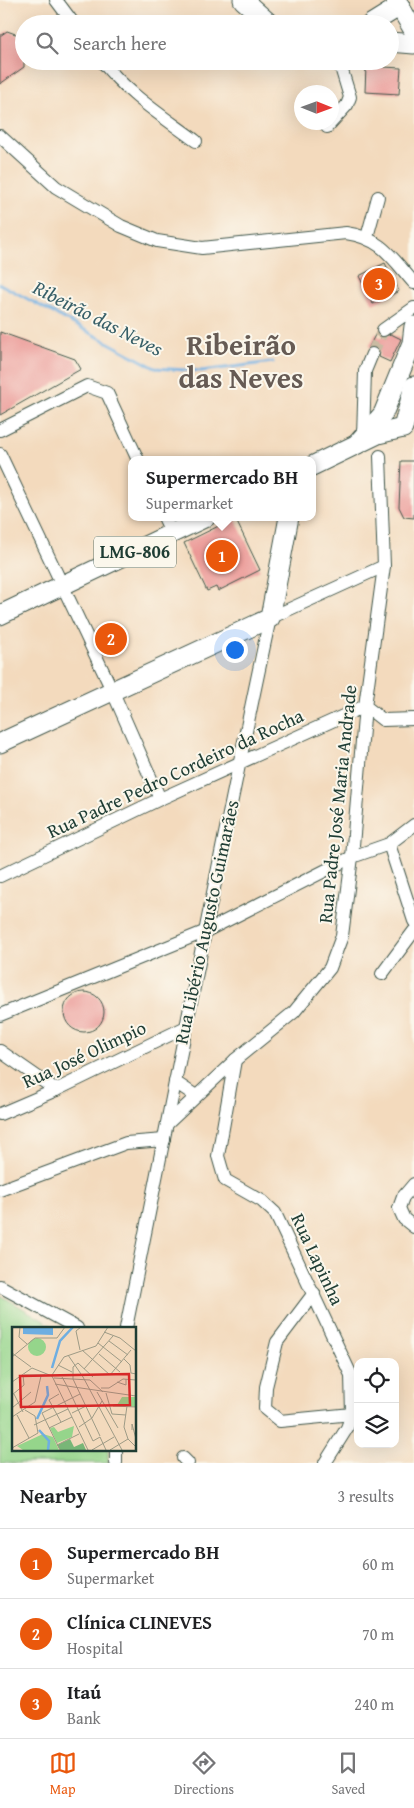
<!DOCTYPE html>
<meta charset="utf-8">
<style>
:root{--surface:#fff;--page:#f2f2f2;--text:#202124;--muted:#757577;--line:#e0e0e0;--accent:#ea580c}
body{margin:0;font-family:"Gentium Book Plus",serif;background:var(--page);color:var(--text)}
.controls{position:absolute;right:15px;bottom:15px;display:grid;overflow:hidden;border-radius:10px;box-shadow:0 5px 20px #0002}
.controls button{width:45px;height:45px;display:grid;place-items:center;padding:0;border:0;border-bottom:1px solid var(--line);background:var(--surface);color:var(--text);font:25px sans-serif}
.compass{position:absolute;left:294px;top:85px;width:45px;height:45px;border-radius:50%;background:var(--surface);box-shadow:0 5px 20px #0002;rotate:91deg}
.you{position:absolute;left:234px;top:649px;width:18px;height:18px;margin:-12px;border:4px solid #fff;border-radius:50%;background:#1a73e8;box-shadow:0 0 0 8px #1a73e833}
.badge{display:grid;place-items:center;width:32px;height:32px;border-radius:50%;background:var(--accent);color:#fff;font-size:16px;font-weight:700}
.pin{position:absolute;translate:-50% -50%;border:2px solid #fff;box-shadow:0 1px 5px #0006}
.popup{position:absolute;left:128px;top:456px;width:188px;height:65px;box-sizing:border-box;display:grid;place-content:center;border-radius:10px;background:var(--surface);filter:drop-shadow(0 1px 4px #0005);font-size:16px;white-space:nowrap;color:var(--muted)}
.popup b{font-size:19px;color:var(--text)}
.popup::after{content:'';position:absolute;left:50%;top:100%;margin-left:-10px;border:10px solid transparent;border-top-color:var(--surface)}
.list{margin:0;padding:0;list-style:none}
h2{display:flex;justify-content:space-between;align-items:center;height:65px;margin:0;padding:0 20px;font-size:21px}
h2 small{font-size:16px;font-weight:400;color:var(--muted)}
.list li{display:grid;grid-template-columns:32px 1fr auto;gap:15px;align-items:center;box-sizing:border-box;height:70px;padding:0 20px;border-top:1px solid var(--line)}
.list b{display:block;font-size:19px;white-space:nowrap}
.list p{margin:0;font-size:16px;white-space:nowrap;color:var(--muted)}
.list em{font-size:16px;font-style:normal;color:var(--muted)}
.icon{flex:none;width:28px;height:28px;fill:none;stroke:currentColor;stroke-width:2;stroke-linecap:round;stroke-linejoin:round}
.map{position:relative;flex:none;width:414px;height:1463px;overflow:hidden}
.search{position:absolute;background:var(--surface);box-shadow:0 5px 20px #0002;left:15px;right:15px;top:15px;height:55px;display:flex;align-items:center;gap:12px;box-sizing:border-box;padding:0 18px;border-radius:28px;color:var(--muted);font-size:19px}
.sheet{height:275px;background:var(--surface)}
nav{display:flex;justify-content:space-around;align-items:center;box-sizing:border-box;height:70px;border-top:1px solid var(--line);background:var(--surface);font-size:14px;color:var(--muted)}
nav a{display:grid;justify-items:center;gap:2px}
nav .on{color:var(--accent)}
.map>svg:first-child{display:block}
.green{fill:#95d58b;stroke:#5a8960}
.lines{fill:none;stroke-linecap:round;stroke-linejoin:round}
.stream{stroke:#6eaee1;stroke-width:3}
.building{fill:#ea9290}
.minor-tunnel{stroke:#c9bba2;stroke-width:12;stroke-dasharray:12 6;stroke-linecap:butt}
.minor-casing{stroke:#3f5549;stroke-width:14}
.highway-casing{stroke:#3f5549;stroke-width:21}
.minor{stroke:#fff;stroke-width:12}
.highway{stroke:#fff;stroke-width:19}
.labels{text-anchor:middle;stroke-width:4;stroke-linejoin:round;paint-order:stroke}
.shield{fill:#fbf7ec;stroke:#61756b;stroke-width:1}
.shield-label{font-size:18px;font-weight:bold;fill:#1f3d34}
.street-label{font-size:19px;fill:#1f3d34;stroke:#fbf7ec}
.water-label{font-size:20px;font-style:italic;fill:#375f68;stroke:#fbf7ec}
.town-label{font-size:29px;font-weight:bold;fill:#665b54;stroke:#fbf7ec}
.inset-river{fill:none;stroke:#6eaee1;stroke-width:2.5}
.inset-road{fill:none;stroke:#9e9b86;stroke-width:1}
.view{fill:#d62828;fill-opacity:0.15;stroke:#d62828;stroke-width:2.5}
.inset-edge{fill:none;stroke:#1f3d34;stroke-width:2.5}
</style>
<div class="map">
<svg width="414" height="1463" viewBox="0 0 414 1463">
<rect width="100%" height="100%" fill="#fbf7ec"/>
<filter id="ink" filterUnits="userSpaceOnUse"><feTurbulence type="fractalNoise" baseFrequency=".02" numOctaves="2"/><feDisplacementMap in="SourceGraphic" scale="10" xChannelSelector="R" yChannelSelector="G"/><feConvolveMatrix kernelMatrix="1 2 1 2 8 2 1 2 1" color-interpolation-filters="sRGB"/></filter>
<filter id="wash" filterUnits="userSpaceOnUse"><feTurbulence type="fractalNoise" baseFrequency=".0096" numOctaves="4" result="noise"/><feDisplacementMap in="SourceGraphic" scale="20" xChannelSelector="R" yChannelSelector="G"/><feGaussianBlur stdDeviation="1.12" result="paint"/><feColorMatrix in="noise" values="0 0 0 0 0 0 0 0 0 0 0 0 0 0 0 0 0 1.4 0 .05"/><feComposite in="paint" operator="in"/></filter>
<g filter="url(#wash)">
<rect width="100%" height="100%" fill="#f3dabd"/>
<polygon class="green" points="0,1295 56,1328 14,1328 14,1449 108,1449 108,1463 0,1463"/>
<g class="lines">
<polyline class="stream" points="0,284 155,368 201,371 273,362"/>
</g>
<g id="blocks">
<g class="building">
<polygon points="7,31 24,37 24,67 0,84 0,36"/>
<polygon points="366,66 401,68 399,94 365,92"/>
<polygon points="385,263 399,291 373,304 359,276"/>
<polygon points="0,332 75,359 81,369 0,415"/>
<polygon points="376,333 380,338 391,334 401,339 390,362 379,357 380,352 376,347 369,347"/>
<polygon points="401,461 414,461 414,518 404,517 399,507"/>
<polygon points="235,518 260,570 218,591 216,587 207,591 184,543"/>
<circle cx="84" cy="1012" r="20"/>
</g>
</g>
</g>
<g filter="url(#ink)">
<use href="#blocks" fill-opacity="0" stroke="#3f5549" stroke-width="1"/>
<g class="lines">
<polyline class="minor-tunnel" points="372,354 383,330"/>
<g class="minor-casing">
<g id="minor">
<polyline points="56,0 74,24"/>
<path d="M102,61C127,94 164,117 196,141"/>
<polyline points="327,127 347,105 350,97 339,61"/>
<path d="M0,136L56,187L121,226L157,241L202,248L346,233C382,238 392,258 414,283"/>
<polyline points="367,237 378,197"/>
<polyline points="383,330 414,308"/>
<polyline points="0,430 87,386 107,393 138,460"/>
<polyline points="363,437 365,371 372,354"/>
<polyline points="0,454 112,690 160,799"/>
<polyline points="164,517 172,534"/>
<polyline points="365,706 383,720 414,719"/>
<polyline points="389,844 414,921"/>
<polyline points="0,876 160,799 365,706"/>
<polyline points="382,974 414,931"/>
<polyline points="0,1015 204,932 352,857 389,844 414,825"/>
<polyline points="0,1051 56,1090"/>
<polyline points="235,1060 218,1156 225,1180 262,1201 275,1213 351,1375 352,1414 347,1428 325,1463"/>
<polyline points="175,1082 196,1096"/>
<polyline points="0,1114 56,1090 184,1028"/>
<polyline points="167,1124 235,1060 294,1012 330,968 342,936 352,857 365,706 384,566 380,456"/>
<polyline points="414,1184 403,1197 399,1208 404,1219 414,1227"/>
<polyline points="0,1190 126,1143 164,1140"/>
<polyline points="0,1286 77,1328"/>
<polyline points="314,1293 277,1342 266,1387 265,1409 280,1421 352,1414"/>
<path d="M126,1328C174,1091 219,854 270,618L384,566"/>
<polyline points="183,1458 188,1463"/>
<polyline points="116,1463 116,1449"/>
</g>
</g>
<g class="highway-casing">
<g id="highway">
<polyline points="243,0 270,24"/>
<polyline points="396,0 414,31"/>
<polyline points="371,24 400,6"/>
<polyline points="390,42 414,44"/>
<polyline points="403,428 414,386"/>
<polyline points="357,444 383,414 412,343 414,326"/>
<polyline points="312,466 378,434 403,428"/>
<polyline points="0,615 206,517"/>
<polyline points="0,743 270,618 289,517"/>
</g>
</g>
<use href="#minor" class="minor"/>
<use href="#highway" class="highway"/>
</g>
</g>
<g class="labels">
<rect class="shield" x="94" y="536.5" width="82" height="31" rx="4"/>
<g class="shield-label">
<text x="135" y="558">LMG-806</text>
</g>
<g class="street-label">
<text transform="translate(175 773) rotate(-25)" y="7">Rua Padre Pedro Cordeiro da Rocha</text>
<text transform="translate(337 804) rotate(-84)" y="7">Rua Padre José Maria Andrade</text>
<text transform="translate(206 922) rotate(-78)" y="7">Rua Libério Augusto Guimarães</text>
<text transform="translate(84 1054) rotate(-25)" y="7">Rua José Olimpio</text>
<text transform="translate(318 1259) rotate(65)" y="7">Rua Lapinha</text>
</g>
<g class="water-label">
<text transform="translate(98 318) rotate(27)" y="7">Ribeirão das Neves</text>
</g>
<g class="town-label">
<text x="241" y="355">Ribeirão<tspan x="241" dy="33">das Neves</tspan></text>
</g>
</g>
<g transform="translate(12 1327)">
<rect width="124" height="124" fill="#f3dabd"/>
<path d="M16 20a9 9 0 1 1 18 0a9 9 0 1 1-18 0ZM110,70H124V80L105,78ZM62,99L60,110L45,116L38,101L42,100L46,105ZM31,107L41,110L47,123H11L5,119Z" fill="#95d58b"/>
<path d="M58,112L62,120L71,116L74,123H48L45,118Z" fill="#78b677"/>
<path d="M11,0H41V8L11,7Z" fill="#6eaee1"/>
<path class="inset-river" d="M40,41L48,14L61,0M25,92L36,68L35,59M27,103L37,114L36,123"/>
<path class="inset-road" d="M8,0L7,10L15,17M92,5L108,11L124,24M97,14L116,28M86,16L110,35M68,23L64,4L69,0M70,23L98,48L119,23M0,26L19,40M87,27L108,45M56,28L71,50L110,123M0,30L23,11H45L53,0M112,32L118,38L119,46L124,47M46,38L60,45M72,42L101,9M12,48H33M40,48L52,30L84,19L96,0M40,49L76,123M50,50L55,59L124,69M42,51L78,53L91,65M61,52L88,109M61,52V40L66,36L81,50M0,55L20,41L40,49M105,55L114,58V52M43,57L55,59L81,114L88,110L94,123M89,61H97L111,52L124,53M85,65L106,101M94,66L100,87L114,88M2,67L11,85M47,67L37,73L49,95M0,68L12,58L11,48M101,79L124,80M115,79L112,100L116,112L124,120M0,81L19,65M60,86L74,79M5,88L17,111M0,90L23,75L29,49M22,98L56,82M67,100L80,91L90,74M37,101L60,90M120,103V97L124,112M45,118L67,107M0,121L26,106L23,89L13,83M48,123L30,86L68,67M80,123L102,110M98,123L116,112"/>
<path class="view" d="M117,47L118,78L9,80L8,49Z"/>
<rect width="124" height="124" class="inset-edge"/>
</g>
</svg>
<div class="controls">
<button><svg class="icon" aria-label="locate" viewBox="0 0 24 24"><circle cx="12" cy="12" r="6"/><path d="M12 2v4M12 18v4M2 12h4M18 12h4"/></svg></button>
<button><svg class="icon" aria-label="layers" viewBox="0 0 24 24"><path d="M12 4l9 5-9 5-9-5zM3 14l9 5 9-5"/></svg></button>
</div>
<svg class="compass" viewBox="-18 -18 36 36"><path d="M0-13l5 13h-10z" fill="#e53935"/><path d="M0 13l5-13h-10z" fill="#757577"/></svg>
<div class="you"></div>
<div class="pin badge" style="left:222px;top:556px">1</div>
<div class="popup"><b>Supermercado BH</b>Supermarket</div>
<div class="pin badge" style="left:111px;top:639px">2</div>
<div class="pin badge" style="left:379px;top:284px">3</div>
<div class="search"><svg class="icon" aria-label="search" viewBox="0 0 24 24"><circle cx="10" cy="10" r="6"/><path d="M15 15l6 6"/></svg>Search here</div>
</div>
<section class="sheet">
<h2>Nearby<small>3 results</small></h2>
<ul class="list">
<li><span class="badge">1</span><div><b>Supermercado BH</b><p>Supermarket</p></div><em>60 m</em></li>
<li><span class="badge">2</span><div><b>Clínica CLINEVES</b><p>Hospital</p></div><em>70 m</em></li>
<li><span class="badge">3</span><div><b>Itaú</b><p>Bank</p></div><em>240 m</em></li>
</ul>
</section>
<nav>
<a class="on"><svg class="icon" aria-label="map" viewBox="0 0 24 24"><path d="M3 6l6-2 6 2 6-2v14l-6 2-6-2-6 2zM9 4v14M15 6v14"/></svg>Map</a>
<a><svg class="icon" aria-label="directions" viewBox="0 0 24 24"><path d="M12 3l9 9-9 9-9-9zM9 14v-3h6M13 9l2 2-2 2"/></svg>Directions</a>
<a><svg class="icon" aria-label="saved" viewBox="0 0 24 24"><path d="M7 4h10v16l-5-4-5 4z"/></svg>Saved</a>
</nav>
